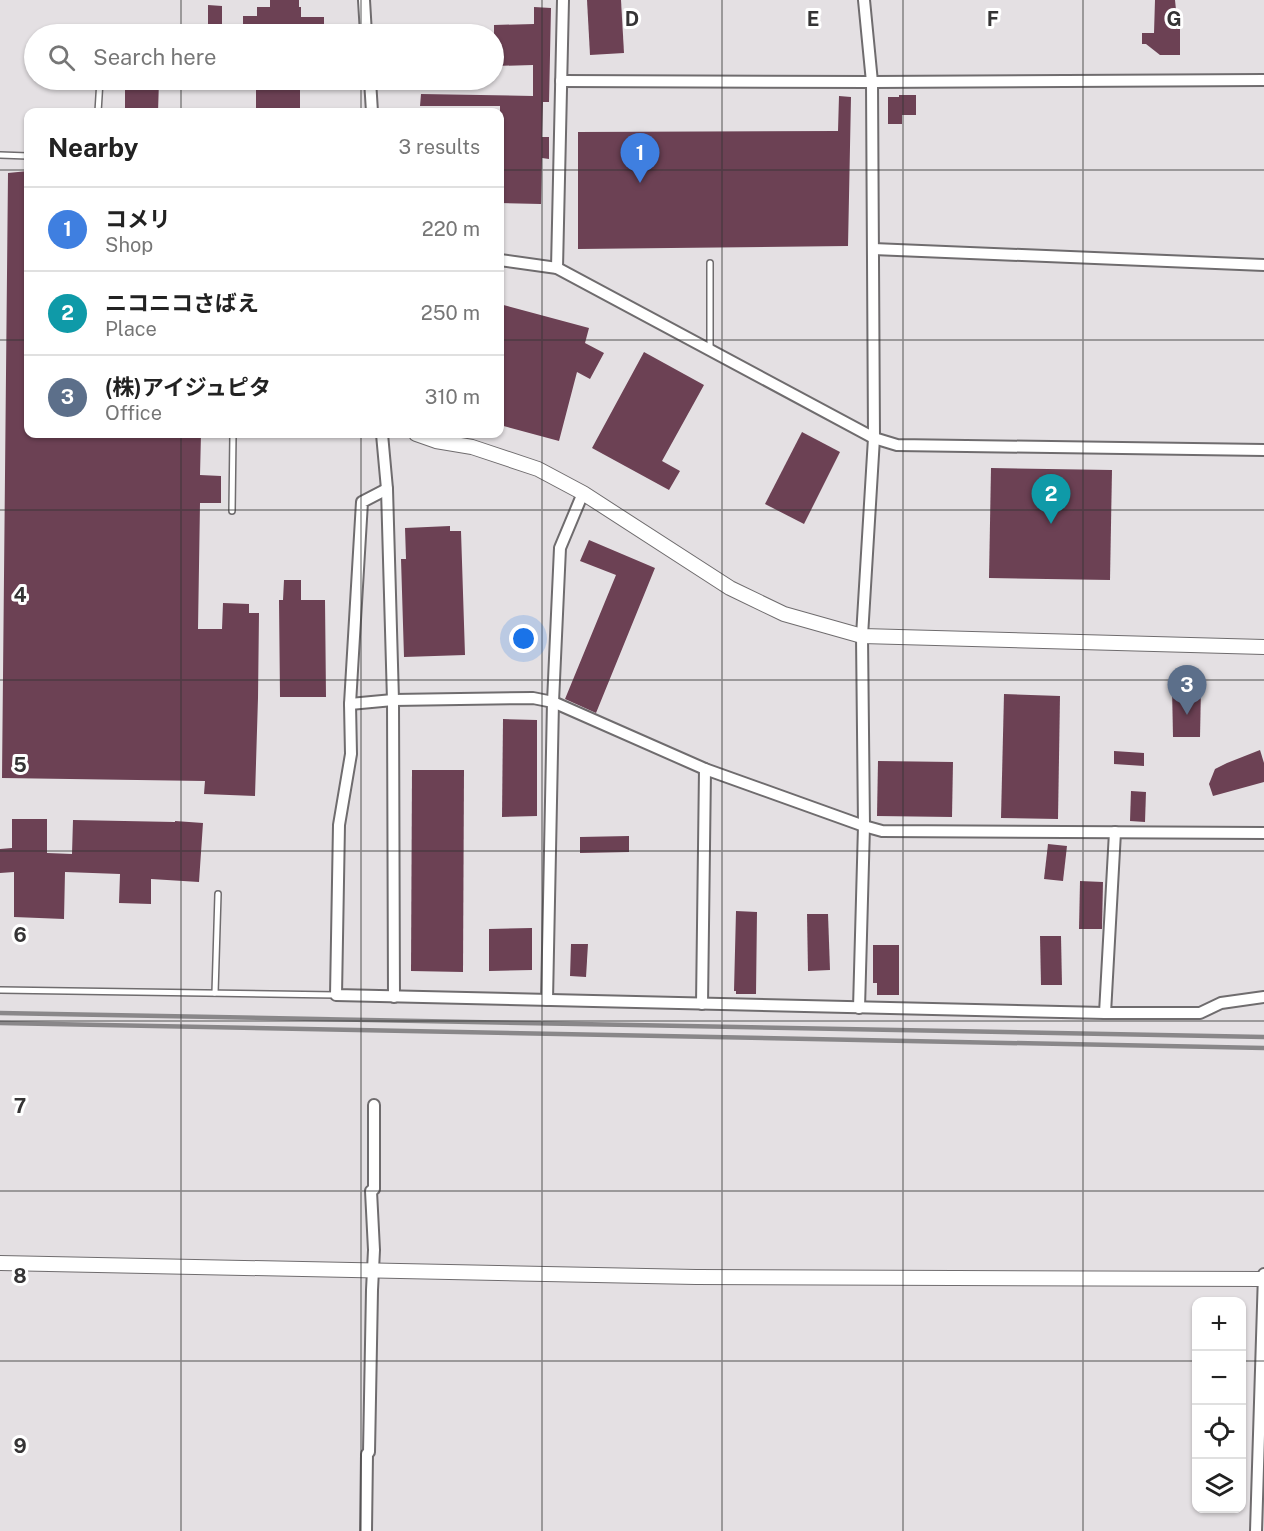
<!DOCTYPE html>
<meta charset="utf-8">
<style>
:root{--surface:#fff;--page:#f2f2f2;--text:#222;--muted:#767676;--line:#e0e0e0;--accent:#0b8043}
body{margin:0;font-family:"Public Sans","Noto Sans JP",sans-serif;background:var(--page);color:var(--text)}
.controls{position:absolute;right:18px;bottom:18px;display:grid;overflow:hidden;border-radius:12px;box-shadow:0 2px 4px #0004}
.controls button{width:54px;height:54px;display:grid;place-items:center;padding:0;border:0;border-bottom:2px solid var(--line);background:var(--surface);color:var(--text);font:30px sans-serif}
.you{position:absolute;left:524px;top:639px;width:21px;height:21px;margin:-15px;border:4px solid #fff;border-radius:50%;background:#1a73e8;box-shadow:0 0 0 9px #1a73e833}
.badge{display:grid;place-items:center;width:39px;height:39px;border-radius:50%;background:var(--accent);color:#fff;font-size:20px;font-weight:700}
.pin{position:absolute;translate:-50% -50px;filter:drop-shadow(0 2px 3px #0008)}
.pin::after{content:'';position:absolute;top:32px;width:21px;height:18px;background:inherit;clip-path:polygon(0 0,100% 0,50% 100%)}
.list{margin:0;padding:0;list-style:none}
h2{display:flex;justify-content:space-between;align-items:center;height:78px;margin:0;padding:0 24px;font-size:26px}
h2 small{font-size:20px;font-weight:400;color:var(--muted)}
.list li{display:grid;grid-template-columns:39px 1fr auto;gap:18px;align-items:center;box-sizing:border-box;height:84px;padding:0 24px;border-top:2px solid var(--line)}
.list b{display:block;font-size:22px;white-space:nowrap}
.list p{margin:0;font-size:20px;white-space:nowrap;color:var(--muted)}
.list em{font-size:20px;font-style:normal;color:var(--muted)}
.icon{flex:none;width:33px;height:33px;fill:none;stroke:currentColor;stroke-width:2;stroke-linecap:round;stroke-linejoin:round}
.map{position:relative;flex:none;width:1264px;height:1531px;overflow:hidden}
.search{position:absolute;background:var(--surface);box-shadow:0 2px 4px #0004;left:24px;top:24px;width:480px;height:66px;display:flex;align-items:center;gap:15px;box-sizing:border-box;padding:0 21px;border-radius:33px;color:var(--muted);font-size:22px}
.panel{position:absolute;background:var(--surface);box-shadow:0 2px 4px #0004;left:24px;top:108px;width:480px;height:330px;border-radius:12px}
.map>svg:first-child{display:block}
.building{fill:#6c4154}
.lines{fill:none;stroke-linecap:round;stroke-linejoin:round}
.service-casing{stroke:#6f6c6e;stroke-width:8}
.minor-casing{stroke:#6f6c6e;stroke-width:14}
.tertiary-casing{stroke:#6f6c6e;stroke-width:16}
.service{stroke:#fff;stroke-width:5}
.minor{stroke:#fff;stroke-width:10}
.tertiary{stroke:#fff;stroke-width:14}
.rail{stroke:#898789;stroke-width:4.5}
.grid{fill:none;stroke:#353435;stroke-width:1.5;stroke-opacity:0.55}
.grid-label{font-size:20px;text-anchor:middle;font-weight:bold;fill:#353435;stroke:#fff;stroke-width:6;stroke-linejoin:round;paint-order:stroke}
</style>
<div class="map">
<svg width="1264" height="1531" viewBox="0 0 1264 1531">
<rect width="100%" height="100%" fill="#e4e0e3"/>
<g class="building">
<polygon points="270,0 299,0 299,7 301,7 301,17 324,17 324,34 243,34 243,16 257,16 257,7 270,7"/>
<polygon points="587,0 621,0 624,53 590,55"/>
<polygon points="1155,0 1175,0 1176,10 1180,10 1180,55 1160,55 1146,44 1142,44 1142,33 1154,33"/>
<polygon points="208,5 222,6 222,34 208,34"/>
<polygon points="534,7 551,8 549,102 543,102 542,137 549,137 549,159 542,158 541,204 500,203 500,106 420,106 421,94 533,96 533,65 494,66 494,25 534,24"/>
<polygon points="125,80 159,80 158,112 125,112"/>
<rect x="256" y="80" width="44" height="32"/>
<polygon points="899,95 916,95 916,115 902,115 902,124 888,124 888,97 899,97"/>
<polygon points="839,96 851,97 848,246 578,249 578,132 838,131"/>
<polygon points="28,171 28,434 201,434 200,475 221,476 221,503 200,503 198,629 222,629 223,603 249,604 249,613 259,613 258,698 255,796 204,794 205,781 2,778 8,173"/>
<polygon points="500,304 589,328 585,343 604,353 590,379 577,372 559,441 500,425"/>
<polygon points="644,352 704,385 662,461 680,471 669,490 592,448"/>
<polygon points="802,432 840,452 804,524 765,504"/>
<polygon points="991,468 1112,470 1110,580 989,578"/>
<polygon points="450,526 450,531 461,531 465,655 404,657 401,559 406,559 405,528"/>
<polygon points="589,540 655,568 596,713 565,699 616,575 580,561"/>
<polygon points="284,580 301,580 301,600 325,600 326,697 280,697 279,600 283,600"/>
<polygon points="1172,687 1201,688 1200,737 1173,737"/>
<polygon points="1004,694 1060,696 1058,819 1001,818"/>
<polygon points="503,719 537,720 537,816 502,817"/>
<polygon points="1260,750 1264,763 1264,782 1213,796 1209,784 1215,769 1227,763"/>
<polygon points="1114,751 1144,753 1144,766 1114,764"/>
<polygon points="878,761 953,762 952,817 877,816"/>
<polygon points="412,770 464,770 463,972 411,971"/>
<polygon points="1131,791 1146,792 1145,822 1130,821"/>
<polygon points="12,819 47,819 47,853 72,854 73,820 175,822 175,821 203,823 199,882 151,879 151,904 119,903 120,874 65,872 64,919 14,917 14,872 0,873 0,849 12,848"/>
<polygon points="629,836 629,852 580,853 580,837"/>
<polygon points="1048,844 1067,846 1063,881 1044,879"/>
<polygon points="1080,881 1103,882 1102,929 1079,929"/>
<polygon points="736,911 757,912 756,994 736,994 736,991 734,991"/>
<polygon points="807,914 828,914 830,970 808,971"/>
<polygon points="532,928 532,970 489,971 489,929"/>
<polygon points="1040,936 1061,936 1062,985 1041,985"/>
<polygon points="571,944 588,944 586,977 570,976"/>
<polygon points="873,945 899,945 899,995 877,995 877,983 873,983"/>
</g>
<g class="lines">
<g class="service-casing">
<g id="service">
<polyline points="98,112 100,80"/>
<polyline points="0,155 28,156"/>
<polyline points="710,348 710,263"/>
<polyline points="232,511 233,434"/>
<polyline points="0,990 336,995"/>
<polyline points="215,993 218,894"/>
</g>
</g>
<g class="minor-casing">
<g id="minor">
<polyline points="364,0 366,34"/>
<polyline points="370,80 372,112"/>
<polyline points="561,81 872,82 1264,80"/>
<polyline points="873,249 1264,265"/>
<polyline points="500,260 557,268 874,438 897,445 1264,450"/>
<polyline points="557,268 563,0"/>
<polyline points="382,434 387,489 393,700 394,997"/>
<polyline points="387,489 362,502 350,704 351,754 339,825 336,995 1105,1013 1200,1013 1221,1003 1264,997"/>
<polyline points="350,704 393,700 533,698 553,702 705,769 864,826 882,831 1264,833"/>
<polyline points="547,1000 553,702 560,548 583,493"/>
<polyline points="702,1004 705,769"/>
<polyline points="859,1008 864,826 862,636 874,438 872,82 864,0"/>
<polyline points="1105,1013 1115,832"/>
<polyline points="366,1531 367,1454 369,1452 372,1290 374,1250 371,1191 374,1189 374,1105"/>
<polyline points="1256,1531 1264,1274"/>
</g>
</g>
<g class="tertiary-casing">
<g id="tertiary">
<polyline points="416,434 436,441 472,447 538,469 583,493 730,588 784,614 862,636 1264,647"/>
<polyline points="0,1263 696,1277 1264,1279"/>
</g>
</g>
<use href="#service" class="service"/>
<use href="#minor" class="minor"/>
<use href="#tertiary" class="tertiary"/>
<g class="rail">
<path d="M0,1013C421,1022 843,1028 1264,1037"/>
<polyline points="0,1023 1264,1048"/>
</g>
</g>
<path class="grid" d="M181,0V34M361,0V34M542,0V1531M722,0V1531M903,0V1531M1083,0V1531M181,80V112M361,80V112M0,170H28M500,170H1264M0,340H28M500,340H1264M181,434V1531M361,434V1531M0,510H1264M0,680H1264M0,851H1264M0,1021H1264M0,1191H1264M0,1361H1196M1242,1361H1264"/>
<g class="grid-label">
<text x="632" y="26">D</text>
<text x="813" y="26">E</text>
<text x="993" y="26">F</text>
<text x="1174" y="26">G</text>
<text x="20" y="602">4</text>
<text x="20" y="772">5</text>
<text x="20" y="942">6</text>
<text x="20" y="1113">7</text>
<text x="20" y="1283">8</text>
<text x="20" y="1453">9</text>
</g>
</svg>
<div class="controls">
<button>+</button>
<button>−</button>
<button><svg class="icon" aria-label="locate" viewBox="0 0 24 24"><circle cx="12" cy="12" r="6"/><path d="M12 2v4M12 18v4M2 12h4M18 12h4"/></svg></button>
<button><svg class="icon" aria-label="layers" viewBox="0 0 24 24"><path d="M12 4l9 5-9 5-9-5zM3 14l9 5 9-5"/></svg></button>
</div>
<div class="you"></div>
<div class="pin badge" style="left:640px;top:183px;background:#3f7fe0">1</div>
<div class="pin badge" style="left:1051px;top:524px;background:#0f9aa8">2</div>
<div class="pin badge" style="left:1187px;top:715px;background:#5c6f8a">3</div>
<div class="search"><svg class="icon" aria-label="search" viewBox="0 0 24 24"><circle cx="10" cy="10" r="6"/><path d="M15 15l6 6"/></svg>Search here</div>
<section class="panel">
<h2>Nearby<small>3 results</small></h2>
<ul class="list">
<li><span class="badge" style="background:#3f7fe0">1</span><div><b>コメリ</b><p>Shop</p></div><em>220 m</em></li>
<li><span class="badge" style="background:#0f9aa8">2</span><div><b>ニコニコさばえ</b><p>Place</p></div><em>250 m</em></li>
<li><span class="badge" style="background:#5c6f8a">3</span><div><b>(株)アイジュピタ</b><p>Office</p></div><em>310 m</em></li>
</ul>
</section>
</div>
